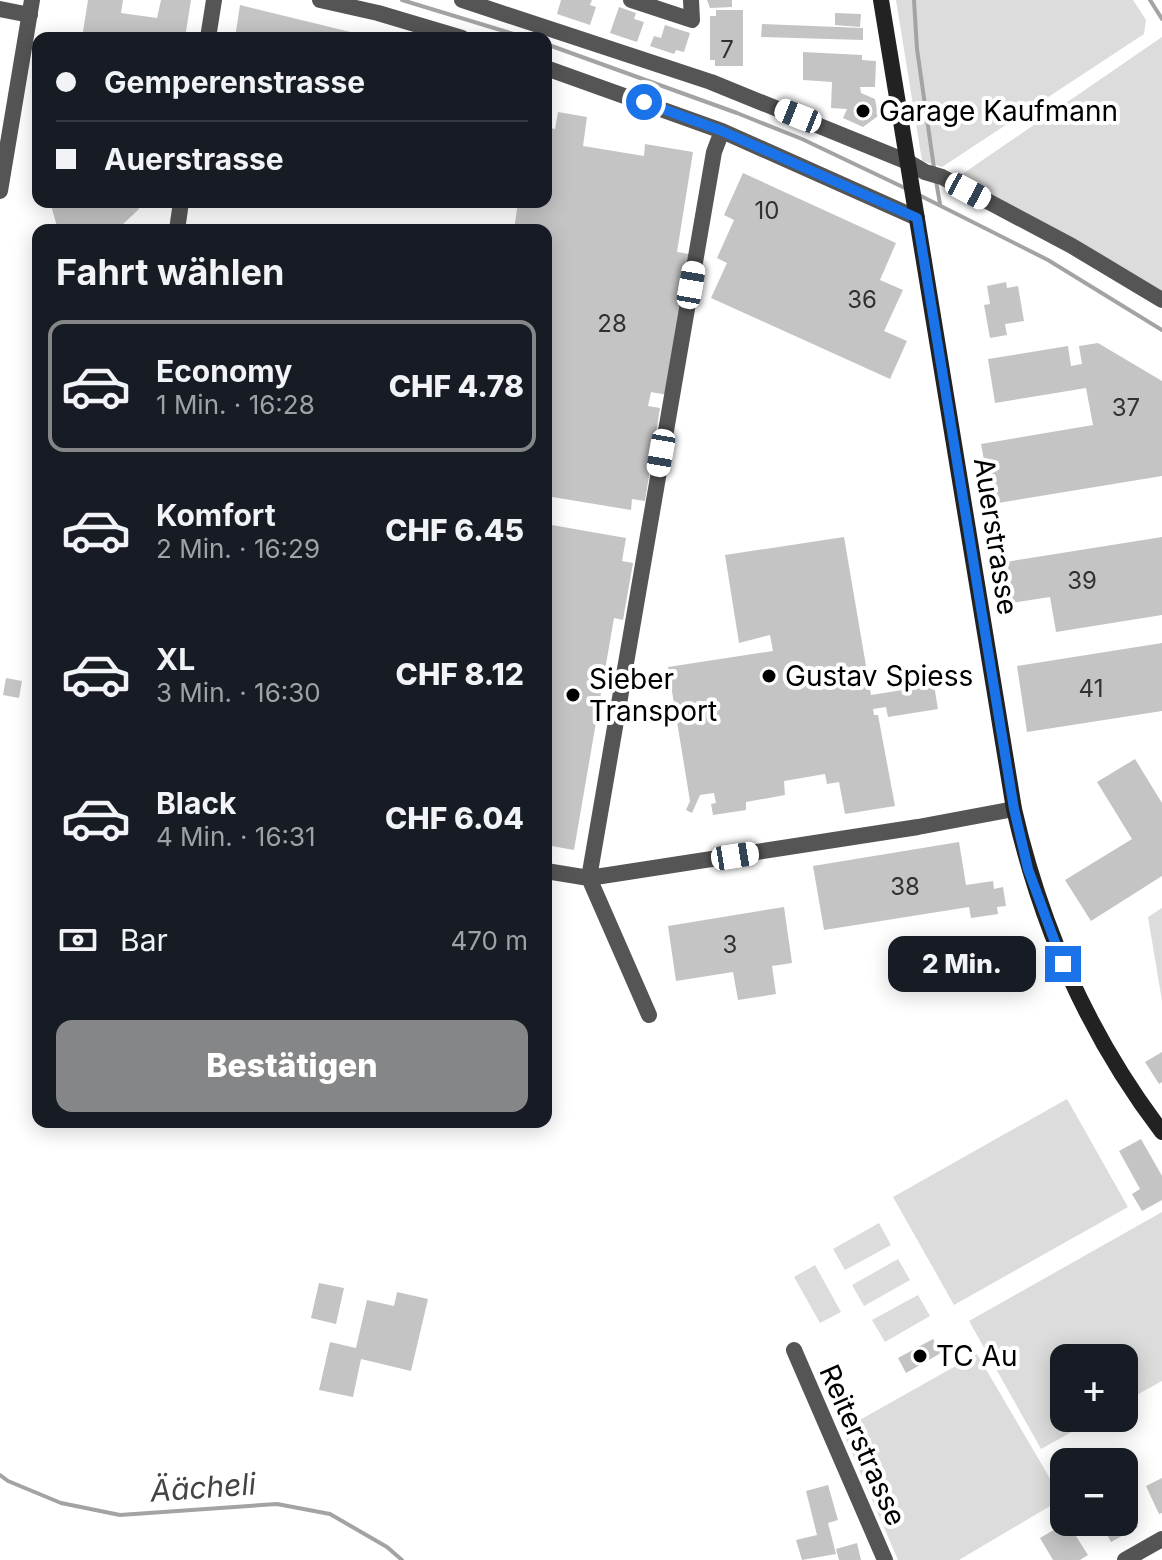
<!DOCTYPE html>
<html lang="de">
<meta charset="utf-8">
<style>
:root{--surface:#171b24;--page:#242831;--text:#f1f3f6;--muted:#9ea1a6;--line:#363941;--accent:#858687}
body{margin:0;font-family:Inter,sans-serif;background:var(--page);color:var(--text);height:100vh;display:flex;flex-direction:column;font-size:30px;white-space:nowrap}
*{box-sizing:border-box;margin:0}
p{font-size:26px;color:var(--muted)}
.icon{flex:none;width:44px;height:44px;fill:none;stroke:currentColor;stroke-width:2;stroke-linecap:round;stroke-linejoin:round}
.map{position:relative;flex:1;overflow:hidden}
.panel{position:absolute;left:32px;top:224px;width:520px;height:904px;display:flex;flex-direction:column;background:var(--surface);border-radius:16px;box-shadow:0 4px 20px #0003}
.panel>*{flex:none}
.top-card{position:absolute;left:32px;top:32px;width:520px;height:176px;border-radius:16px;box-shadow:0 4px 20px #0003;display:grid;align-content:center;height:176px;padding:0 24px;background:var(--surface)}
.controls{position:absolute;left:1050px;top:1344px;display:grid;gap:16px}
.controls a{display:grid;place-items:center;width:88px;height:88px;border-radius:16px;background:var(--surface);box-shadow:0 4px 20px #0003;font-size:40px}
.end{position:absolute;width:36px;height:36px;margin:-18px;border:10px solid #1a73e8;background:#fff;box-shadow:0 0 0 4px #fff}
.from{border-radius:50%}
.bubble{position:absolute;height:56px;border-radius:16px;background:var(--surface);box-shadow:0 4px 20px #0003;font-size:26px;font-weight:800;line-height:56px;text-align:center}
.car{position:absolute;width:24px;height:48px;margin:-24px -12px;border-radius:10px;box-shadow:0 0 6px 2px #0007;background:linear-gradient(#fff 24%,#345 0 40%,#fff 0 76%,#345 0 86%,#fff 0)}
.top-card b{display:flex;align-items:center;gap:28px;height:76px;font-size:30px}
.top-card b+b{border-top:2px solid var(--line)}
.top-card i{width:20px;height:20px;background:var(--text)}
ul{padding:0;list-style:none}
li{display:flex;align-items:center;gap:24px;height:132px;margin:0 16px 12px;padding:0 8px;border:4px solid transparent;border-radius:16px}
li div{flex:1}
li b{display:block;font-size:30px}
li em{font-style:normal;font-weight:800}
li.selected{border-color:var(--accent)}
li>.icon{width:72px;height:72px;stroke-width:1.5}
h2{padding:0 24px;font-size:36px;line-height:96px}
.pay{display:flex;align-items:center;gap:20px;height:88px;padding:0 24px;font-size:30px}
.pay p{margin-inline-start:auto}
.cta{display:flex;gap:16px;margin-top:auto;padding:16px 24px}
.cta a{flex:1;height:92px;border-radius:16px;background:var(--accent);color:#fff;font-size:32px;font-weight:800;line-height:92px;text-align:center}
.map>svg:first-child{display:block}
.green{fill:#dcdcdc}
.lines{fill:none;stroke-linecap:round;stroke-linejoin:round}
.stream{stroke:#a3a3a3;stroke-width:4}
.building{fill:#c4c4c4}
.street{stroke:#555;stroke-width:16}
.secondary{stroke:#222;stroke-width:16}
.route{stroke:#1a73e8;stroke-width:10}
.poi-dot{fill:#000;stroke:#fff;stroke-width:3}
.labels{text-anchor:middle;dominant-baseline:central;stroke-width:8;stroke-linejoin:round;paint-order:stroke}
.number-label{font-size:24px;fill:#313131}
.poi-label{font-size:28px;fill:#000;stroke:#fff;text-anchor:start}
.street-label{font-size:28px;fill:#000;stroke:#fff}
.water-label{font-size:30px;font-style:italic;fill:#444;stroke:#fff}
</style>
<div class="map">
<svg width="1162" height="1560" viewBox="0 0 1162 1560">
<rect width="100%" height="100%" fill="#fff"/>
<path class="green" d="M896,0H1133L1146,20L1144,34L942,167L922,161Z
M1162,37V291L958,177Z
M1162,908V1001L1148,917Z
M1067,1099L1128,1207L954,1305L893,1197Z
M1162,1212V1381L1124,1402V1358H1064V1418H1097L1041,1449L969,1321Z
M879,1223L891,1245L845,1270L833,1249Z
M898,1259L910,1280L864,1306L852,1285Z
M815,1265L841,1312L820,1323L794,1277Z
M918,1295L930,1316L885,1342L872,1320Z
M977,1354L1062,1499L959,1560H898L842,1430Z"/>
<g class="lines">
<path class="stream" d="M402,0L527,38
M914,0L917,49L934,168
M1150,0L1162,19
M546,44L737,113L802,139L907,189
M936,181L940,204
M919,195L1048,260L1162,330
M0,1475L8,1481L61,1503L120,1515L277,1504L330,1514L387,1547L402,1560"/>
</g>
<path class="building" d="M88,0H123L121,13L157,18L161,0H191L185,38H82Z
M561,0H592L590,5L596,7L590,25L557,14Z
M707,0H732V7L710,8Z
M240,5L371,37V38H235Z
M619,7L636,13L634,19L644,22L637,42L610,33Z
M716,10H743V66H715V60H710V16H716Z
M835,13L861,14L860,27L835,25Z
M762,24L863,28V40L761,37Z
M665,25L690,33L684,52L676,50L674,54L650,46L654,36L661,38Z
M803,52L862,55V60L876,61L875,87H860L861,93L875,99L878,116L863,127L843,118L847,109L831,108L832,82L803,80Z
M558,112L587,117L583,146L644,156L645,144L693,152L677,252L689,254L667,395L651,392L648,406L660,408L645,501L632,499L631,510L546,496V230H514L518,202H546V127L555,129Z
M743,173L896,243L880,280L903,290L884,331L907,341L890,379L711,298L727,263L717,258L734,220L724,215Z
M50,202H137L139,209L120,227L121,230H58Z
M1006,282L1007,288L1018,286L1024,321L1005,324L1007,335L990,338L984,305L990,304L987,286Z
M1098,343L1162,381V476L992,504L981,444L1093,425L1086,388L995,403L988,359L1068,346L1071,366L1082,364L1079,346Z
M546,524L626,538L622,561L633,563L623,620L614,618L574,850L546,845Z
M844,537L871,695L934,685L938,709L888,717L886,707L873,709L874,715H878L895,806L845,814L839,782L827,784L825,774L784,781L785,795L746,802V810L713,815L711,804L716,803L714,793L700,795L692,813L686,810L690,801L668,667L773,651L770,635L739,643L725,555Z
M1162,537V615L1056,632L1050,597L1005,604L999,563Z
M1162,643V711L1027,732L1017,666Z
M6,678L22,681L19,698L3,695Z
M1135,759L1162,803V876L1091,921L1065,880L1132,839L1097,782Z
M959,842L966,885L993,881L994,889L1003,887L1006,906L997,907L998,914L971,918L969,907L824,930L813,866Z
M784,907L792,963L772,966L776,994L738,1000L733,972L676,981L668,926Z
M1162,1052V1082L1159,1084L1145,1062Z
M1141,1139L1162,1176V1200L1142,1211L1132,1194L1140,1189L1119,1151Z
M319,1283L344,1288L336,1324L311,1318Z
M397,1292L428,1299L411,1371L361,1359L353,1397L319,1390L330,1342L356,1348L367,1300L394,1306Z
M933,1339L941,1353L906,1373L898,1358Z
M1162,1478V1513L1159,1514L1146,1486Z
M828,1485L838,1520L828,1523L836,1554L802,1560L796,1540L817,1535L806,1491Z
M1124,1502L1138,1527L1111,1542L1100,1522H1124Z
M1067,1522L1088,1555L1080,1560H1053L1040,1538Z
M857,1543L861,1560H839L836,1549Z"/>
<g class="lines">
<path class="street" d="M320,0L378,13L462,38
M462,0L711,82L908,162L925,172L942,177L1072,246L1162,300
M631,0L692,20L691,0
M0,9L30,15
M208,38L214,0
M546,68L722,131L917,218
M722,131L714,152L589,878L918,827L1014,809
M0,191L32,0
M177,230L181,202
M546,871L589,878L649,1015
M794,1350L885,1560
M1125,1560L1162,1539"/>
<path class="secondary" d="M881,0L1014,809C1041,927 1088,1035 1162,1132"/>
</g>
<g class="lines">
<path class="route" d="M644,102L722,131L917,218L1014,809L1028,869L1063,964"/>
</g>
<g class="poi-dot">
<circle cx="863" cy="111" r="8"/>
<circle cx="769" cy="676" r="8"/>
<circle cx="573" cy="695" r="8"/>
<circle cx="920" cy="1356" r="8"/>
</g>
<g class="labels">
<g class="number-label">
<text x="727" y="49">7</text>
<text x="767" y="210">10</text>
<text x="862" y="299">36</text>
<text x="612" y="323">28</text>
<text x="1126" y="407">37</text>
<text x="1082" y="580">39</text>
<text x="1091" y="688">41</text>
<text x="905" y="886">38</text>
<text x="730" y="944">3</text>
</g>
<g class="poi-label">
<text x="879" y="111">Garage Kaufmann</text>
<text x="785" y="676">Gustav Spiess</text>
<text x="589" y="679">Sieber<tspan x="589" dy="32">Transport</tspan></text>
<text x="936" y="1356">TC Au</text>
</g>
<g class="street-label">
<text transform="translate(996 536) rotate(81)">Auerstrasse</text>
<text transform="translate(863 1445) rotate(66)">Reiterstrasse</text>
</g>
<g class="water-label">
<text transform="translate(203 1487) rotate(-4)">Äächeli</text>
</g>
</g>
</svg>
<div class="controls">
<a>+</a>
<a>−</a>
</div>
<i class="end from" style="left:644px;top:102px"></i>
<i class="end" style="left:1063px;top:964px"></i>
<div class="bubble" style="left:888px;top:936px;width:148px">2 Min.</div>
<i class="car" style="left:798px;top:116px;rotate:292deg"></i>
<i class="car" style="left:968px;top:191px;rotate:118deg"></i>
<i class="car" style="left:691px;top:285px;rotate:10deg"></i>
<i class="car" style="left:661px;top:453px;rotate:190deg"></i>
<i class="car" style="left:735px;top:856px;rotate:81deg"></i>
<div class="top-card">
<b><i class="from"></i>Gemperenstrasse</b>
<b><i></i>Auerstrasse</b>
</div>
<section class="panel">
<h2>Fahrt wählen</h2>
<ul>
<li class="selected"><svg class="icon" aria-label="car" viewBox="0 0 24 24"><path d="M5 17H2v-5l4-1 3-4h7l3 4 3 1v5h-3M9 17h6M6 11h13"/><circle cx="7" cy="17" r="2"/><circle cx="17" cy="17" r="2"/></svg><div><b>Economy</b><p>1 Min. · 16:28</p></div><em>CHF 4.78</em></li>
<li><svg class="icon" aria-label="car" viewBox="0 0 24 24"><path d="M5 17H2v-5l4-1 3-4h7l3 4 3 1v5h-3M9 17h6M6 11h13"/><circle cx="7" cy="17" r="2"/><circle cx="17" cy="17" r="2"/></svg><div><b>Komfort</b><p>2 Min. · 16:29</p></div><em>CHF 6.45</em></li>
<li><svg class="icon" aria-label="car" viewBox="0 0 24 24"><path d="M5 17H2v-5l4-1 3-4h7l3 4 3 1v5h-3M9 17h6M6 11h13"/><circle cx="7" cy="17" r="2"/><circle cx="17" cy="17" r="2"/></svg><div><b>XL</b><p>3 Min. · 16:30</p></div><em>CHF 8.12</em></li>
<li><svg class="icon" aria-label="car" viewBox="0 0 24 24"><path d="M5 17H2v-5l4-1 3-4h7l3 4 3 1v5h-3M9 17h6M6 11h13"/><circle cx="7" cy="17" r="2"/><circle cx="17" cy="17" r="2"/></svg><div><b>Black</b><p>4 Min. · 16:31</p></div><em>CHF 6.04</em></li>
</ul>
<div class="pay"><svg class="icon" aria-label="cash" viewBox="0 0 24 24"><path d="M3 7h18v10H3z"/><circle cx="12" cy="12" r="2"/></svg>Bar<p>470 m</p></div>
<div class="cta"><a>Bestätigen</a></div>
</section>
</div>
